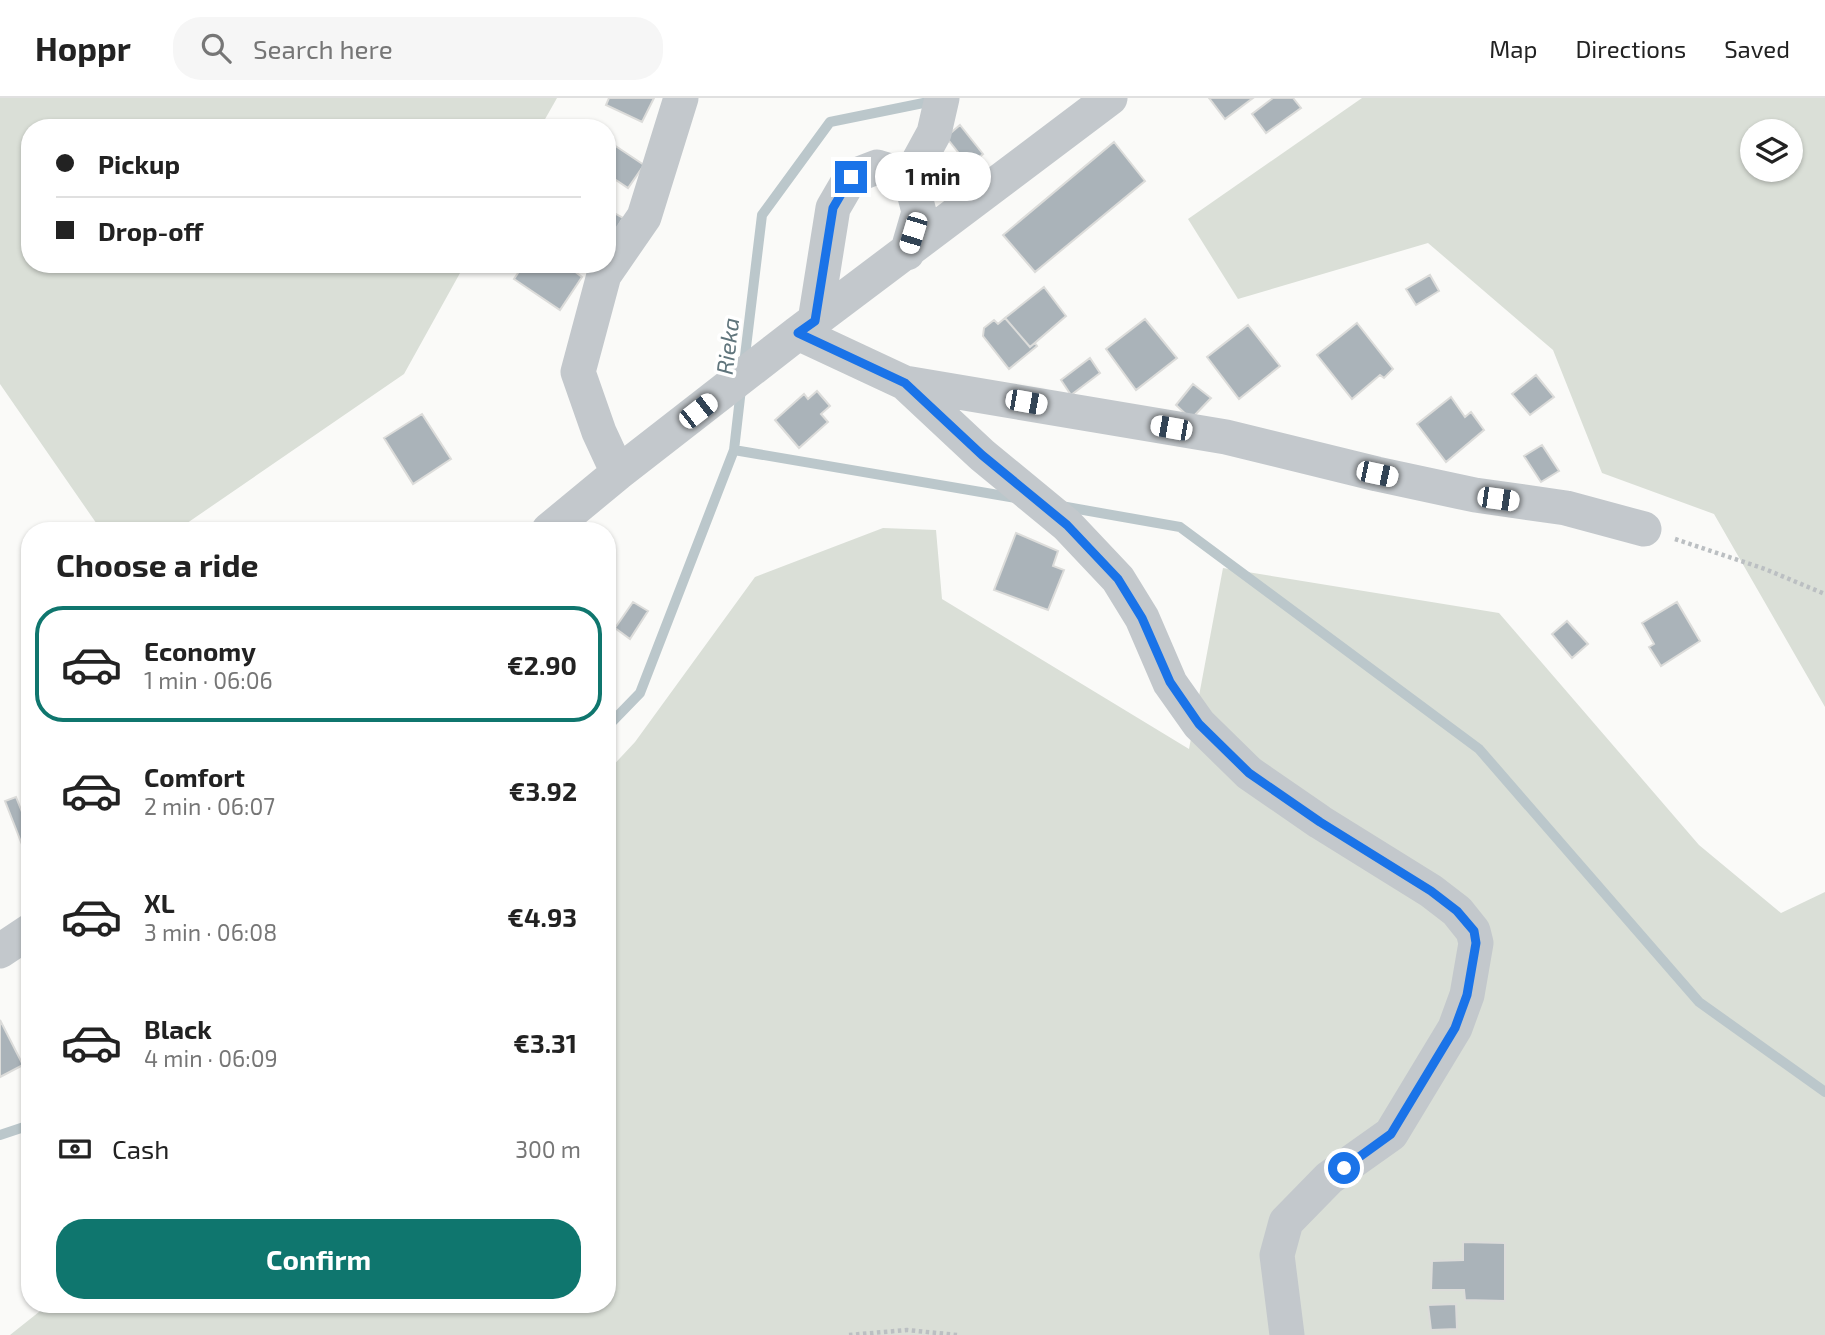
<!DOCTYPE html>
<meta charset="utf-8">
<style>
:root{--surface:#fff;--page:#f6f6f6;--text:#222;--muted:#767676;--line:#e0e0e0;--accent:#0f766e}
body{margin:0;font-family:"Exo 2",sans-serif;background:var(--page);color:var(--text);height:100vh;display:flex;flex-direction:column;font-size:26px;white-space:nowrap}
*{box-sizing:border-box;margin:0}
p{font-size:23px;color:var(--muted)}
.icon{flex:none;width:38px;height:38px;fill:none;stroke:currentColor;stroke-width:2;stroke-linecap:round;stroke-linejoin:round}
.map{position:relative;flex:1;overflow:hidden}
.side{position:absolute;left:21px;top:424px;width:595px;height:791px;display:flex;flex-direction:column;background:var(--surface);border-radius:28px;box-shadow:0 2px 5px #0004}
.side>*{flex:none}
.banner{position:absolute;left:21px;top:21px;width:595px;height:154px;border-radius:28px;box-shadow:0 2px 5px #0004;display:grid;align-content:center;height:154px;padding:0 35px;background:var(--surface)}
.fabs{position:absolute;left:1740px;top:21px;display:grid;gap:14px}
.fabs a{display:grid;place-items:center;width:63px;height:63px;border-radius:50%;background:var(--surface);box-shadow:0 2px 5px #0004;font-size:35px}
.end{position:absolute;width:32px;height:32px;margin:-16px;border:9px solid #1a73e8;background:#fff;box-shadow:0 0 0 4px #fff}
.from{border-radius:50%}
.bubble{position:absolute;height:49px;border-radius:24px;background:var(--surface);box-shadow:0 2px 5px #0004;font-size:23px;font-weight:700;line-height:49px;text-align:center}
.car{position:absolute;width:21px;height:42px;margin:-21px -10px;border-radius:9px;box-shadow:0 0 5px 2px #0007;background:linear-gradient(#fff 24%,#345 0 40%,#fff 0 76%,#345 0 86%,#fff 0)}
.banner b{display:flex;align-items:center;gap:24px;height:66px;font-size:26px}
.banner b+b{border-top:2px solid var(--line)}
.banner i{width:18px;height:18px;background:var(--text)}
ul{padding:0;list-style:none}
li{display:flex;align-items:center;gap:21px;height:116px;margin:0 14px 10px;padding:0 21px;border:4px solid transparent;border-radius:28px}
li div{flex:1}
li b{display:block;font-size:26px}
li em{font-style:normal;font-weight:700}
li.selected{border-color:var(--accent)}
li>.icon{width:63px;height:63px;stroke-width:1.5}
h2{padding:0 35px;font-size:32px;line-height:84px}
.pay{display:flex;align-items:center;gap:18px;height:77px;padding:0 35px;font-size:26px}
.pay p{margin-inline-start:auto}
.primary-button{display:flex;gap:14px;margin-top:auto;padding:14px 35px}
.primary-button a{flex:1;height:80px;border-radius:28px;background:var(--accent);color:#fff;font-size:28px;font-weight:700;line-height:80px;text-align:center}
header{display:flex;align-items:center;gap:42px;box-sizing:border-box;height:98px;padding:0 35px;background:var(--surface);border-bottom:2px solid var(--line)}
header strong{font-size:33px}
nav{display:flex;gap:38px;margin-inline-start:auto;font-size:24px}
.search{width:490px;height:63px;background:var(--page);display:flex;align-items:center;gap:18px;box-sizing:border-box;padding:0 24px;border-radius:28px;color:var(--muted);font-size:26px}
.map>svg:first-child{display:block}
.green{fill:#dadfd7;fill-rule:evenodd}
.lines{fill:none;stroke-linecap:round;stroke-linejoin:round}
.stream{stroke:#bbc7cb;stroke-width:10}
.building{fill:#aab3b9;stroke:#dcdcda;stroke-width:2}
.path{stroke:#bbbfc2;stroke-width:4.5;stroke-dasharray:3.5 3.5;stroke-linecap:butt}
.minor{stroke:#c3c8cc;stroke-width:35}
.route{stroke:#1a73e8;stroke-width:9}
.labels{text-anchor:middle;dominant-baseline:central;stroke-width:7;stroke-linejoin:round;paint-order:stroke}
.water-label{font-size:23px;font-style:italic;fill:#60757c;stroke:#fff}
</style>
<header>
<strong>Hoppr</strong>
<div class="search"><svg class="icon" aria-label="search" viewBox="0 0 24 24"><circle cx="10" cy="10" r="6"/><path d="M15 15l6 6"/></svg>Search here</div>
<nav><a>Map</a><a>Directions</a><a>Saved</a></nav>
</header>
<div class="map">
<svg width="1825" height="1237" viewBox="0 0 1825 1237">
<rect width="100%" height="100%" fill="#fafaf8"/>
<path class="green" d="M0,0H557L540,30H30V166H465L404,276L177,432H101L0,286Z
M1362,0H1825V609L1714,416L1602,375L1553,252L1428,145L1238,201L1188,121ZM1752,33H1790V72H1752Z
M883,430L936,432L942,501L1189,651L1223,470L1499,515L1699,747L1781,815L1825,794V1237H10L49,1206H607V674L635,644L755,479Z"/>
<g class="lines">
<path class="stream" d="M744,266L762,117L830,24L933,3
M734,352L1016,400
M1061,408L1180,429L1479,651L1699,904L1825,994
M607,629L640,595L734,352L741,291
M0,1037L30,1027"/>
</g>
<path class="building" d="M609,0H654L642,24L606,7Z
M1209,0H1253L1225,21Z
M1273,0H1293L1301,10L1266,35L1252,16Z
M960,27L983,56L969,68L946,39Z
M608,43L644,67L628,90L607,76Z
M1114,44L1145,83L1035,174L1003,137Z
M607,111L623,120L612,139L607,137Z
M524,166H565L582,179L560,212L514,181Z
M1430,177L1439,193L1416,207L1406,191Z
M1044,189L1066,218L1030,249L1005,220Z
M1005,220L1030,249L1035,245L1037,248L1009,271L983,238L984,230L994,222L998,226Z
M1145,221L1177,260L1136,292L1106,251Z
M1357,225L1393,271L1384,280L1380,277L1352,301L1317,257Z
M1248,227L1280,268L1239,301L1207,259Z
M1090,260L1100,275L1071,297L1061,282Z
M1536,277L1554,299L1530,317L1512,296Z
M1193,286L1211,300L1191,321L1176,307Z
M817,293L830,308L821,316L828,324L799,350L775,322L804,296L808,301Z
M1451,299L1465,319L1471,314L1484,332L1446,364L1417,326Z
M422,316L451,361L413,386L384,340Z
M1542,347L1559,373L1541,384L1524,358Z
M1016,435L1058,453L1053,468L1064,472L1048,512L994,492Z
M633,504L648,513L630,541L615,530Z
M1677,504L1700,543L1661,568L1649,549L1654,546L1642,525Z
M1567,523L1588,546L1572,560L1552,536Z
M16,699L30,734V767L5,703Z
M0,922L23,967L0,979Z
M1463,1144L1505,1145V1203L1465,1202L1464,1192H1431L1432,1163L1463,1162Z
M1456,1206L1457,1231L1431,1232L1428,1207Z"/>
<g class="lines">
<path class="path" d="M1675,441L1765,471L1825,496
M849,1237L907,1232L957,1237"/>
<path class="minor" d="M907,155L919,114L910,79L934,35L942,0
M815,223L833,110L851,79L877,69L910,79
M798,235L905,285L982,357L1067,427L1118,481L1142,520L1170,585L1199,626L1249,675L1320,724L1431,793L1457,813L1473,833L1476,845L1467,897L1455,930L1391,1036L1329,1080L1286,1124L1277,1157L1287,1237
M905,285L1226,339L1377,376L1475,397L1566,410L1644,431
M618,375L599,334L578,274L604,177L644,119L681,0
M549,432L618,375L798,235L1110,0
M0,853L30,833"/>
</g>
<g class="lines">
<path class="route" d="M851,79L833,110L815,223L798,235L905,285L982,357L1067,427L1118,481L1142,520L1170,584L1199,626L1249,675L1320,724L1431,793L1457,813L1474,833L1476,845L1467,897L1455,930L1391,1036L1344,1070"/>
</g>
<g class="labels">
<g class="water-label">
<text transform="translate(727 248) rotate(-83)">Rieka</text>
</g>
</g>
</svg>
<div class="fabs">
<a><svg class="icon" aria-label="layers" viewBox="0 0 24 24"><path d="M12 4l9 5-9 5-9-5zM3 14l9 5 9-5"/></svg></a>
</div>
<i class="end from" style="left:1344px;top:1070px"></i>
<i class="end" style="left:851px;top:79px"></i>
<div class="bubble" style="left:875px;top:54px;width:116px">1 min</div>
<i class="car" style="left:913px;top:135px;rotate:197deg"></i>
<i class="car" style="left:1026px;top:304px;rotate:100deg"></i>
<i class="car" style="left:698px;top:313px;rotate:52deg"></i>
<i class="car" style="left:1171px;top:330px;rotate:280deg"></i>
<i class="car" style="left:1377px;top:376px;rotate:102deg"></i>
<i class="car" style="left:1498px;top:401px;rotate:98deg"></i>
<div class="banner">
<b><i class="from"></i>Pickup</b>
<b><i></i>Drop-off</b>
</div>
<section class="side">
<h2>Choose a ride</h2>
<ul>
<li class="selected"><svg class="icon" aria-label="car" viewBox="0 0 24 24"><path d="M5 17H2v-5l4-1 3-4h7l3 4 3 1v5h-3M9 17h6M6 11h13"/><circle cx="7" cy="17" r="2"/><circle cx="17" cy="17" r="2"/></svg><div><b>Economy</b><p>1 min · 06:06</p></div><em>€2.90</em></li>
<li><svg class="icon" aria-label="car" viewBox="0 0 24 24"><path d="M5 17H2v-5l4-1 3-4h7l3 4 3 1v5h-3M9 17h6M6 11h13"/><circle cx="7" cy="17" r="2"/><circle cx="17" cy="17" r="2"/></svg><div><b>Comfort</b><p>2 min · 06:07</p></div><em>€3.92</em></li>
<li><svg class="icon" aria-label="car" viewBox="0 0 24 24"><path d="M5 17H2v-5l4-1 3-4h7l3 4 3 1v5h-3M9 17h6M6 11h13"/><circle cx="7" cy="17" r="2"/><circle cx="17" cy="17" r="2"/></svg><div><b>XL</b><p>3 min · 06:08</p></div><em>€4.93</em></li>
<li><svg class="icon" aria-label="car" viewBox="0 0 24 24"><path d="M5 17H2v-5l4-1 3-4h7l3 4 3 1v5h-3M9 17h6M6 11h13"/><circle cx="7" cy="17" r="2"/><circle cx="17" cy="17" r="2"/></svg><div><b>Black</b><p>4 min · 06:09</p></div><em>€3.31</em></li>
</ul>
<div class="pay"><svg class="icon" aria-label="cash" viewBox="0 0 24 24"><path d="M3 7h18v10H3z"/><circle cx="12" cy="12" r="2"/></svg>Cash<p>300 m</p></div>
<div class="primary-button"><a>Confirm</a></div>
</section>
</div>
